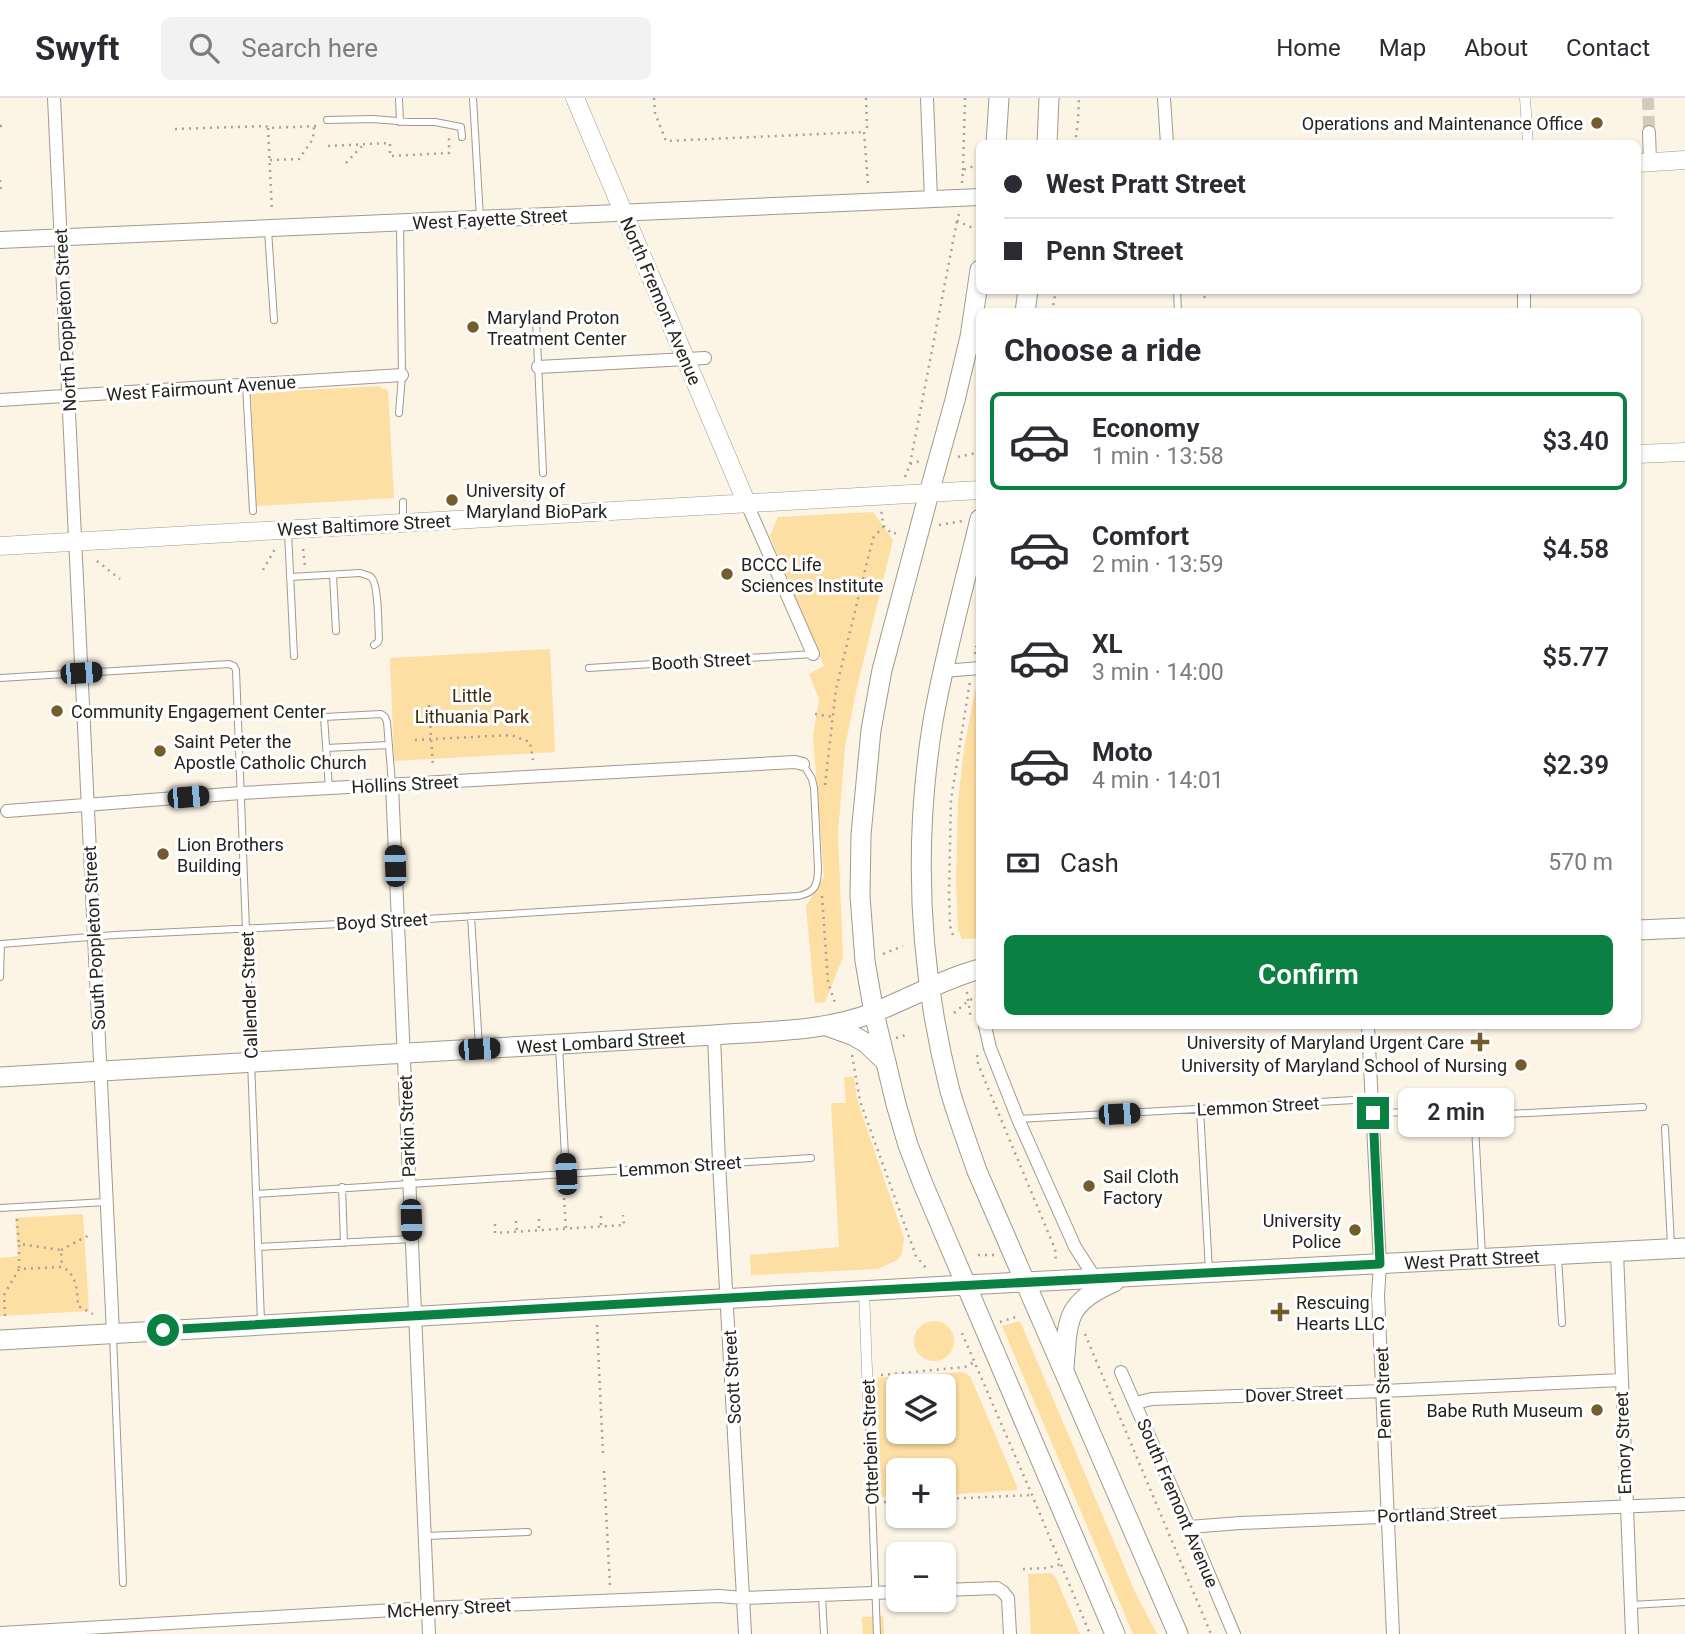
<!DOCTYPE html>
<meta charset="utf-8">
<style>
:root{--surface:#fff;--page:#f2f2f3;--text:#2b2b33;--muted:#7c7c81;--line:#e1e1e2;--accent:#0b8043}
body{margin:0;font-family:Roboto,sans-serif;background:var(--page);color:var(--text);height:100vh;display:flex;flex-direction:column;font-size:26px;white-space:nowrap}
*{box-sizing:border-box;margin:0}
p{font-size:23px;color:var(--muted)}
.icon{flex:none;width:38px;height:38px;fill:none;stroke:currentColor;stroke-width:2;stroke-linecap:round;stroke-linejoin:round}
.map{position:relative;flex:1;overflow:hidden}
.panel{position:absolute;left:976px;top:210px;width:665px;height:721px;display:flex;flex-direction:column;background:var(--surface);border-radius:10px;box-shadow:0 2px 5px #0004}
.panel>*{flex:none}
.top-card{position:absolute;left:976px;top:42px;width:665px;height:154px;border-radius:10px;box-shadow:0 2px 5px #0004;display:grid;align-content:center;height:154px;padding:0 28px;background:var(--surface)}
.tools{position:absolute;left:886px;top:1276px;display:grid;gap:14px}
.tools a{display:grid;place-items:center;width:70px;height:70px;border-radius:10px;background:var(--surface);box-shadow:0 2px 5px #0004;font-size:35px}
.end{position:absolute;width:32px;height:32px;margin:-16px;border:9px solid #0b8043;background:#fff;box-shadow:0 0 0 4px #fff}
.from{border-radius:50%}
.bubble{position:absolute;height:49px;border-radius:10px;background:var(--surface);box-shadow:0 2px 5px #0004;font-size:23px;font-weight:600;line-height:49px;text-align:center}
.car{position:absolute;width:21px;height:42px;margin:-21px -10px;border-radius:9px;box-shadow:0 0 5px 2px #0007;background:linear-gradient(#222 24%,#8ab4d8 0 40%,#222 0 76%,#8ab4d8 0 86%,#222 0)}
.top-card b{display:flex;align-items:center;gap:24px;height:66px;font-size:26px}
.top-card b+b{border-top:2px solid var(--line)}
.top-card i{width:18px;height:18px;background:var(--text)}
ul{padding:0;list-style:none}
li{display:flex;align-items:center;gap:21px;height:98px;margin:0 14px 10px;padding:0 14px;border:4px solid transparent;border-radius:10px}
li div{flex:1}
li b{display:block;font-size:26px}
li em{font-style:normal;font-weight:600}
li.active{border-color:var(--accent)}
li>.icon{width:63px;height:63px;stroke-width:1.5}
h2{padding:0 28px;font-size:32px;line-height:84px}
.pay{display:flex;align-items:center;gap:18px;height:77px;padding:0 28px;font-size:26px}
.pay p{margin-inline-start:auto}
.cta{display:flex;gap:14px;margin-top:auto;padding:14px 28px}
.cta a{flex:1;height:80px;border-radius:10px;background:var(--accent);color:#fff;font-size:28px;font-weight:600;line-height:80px;text-align:center}
header{display:flex;align-items:center;gap:42px;box-sizing:border-box;height:98px;padding:0 35px;background:var(--surface);border-bottom:2px solid var(--line)}
header strong{font-size:33px}
nav{display:flex;gap:38px;margin-inline-start:auto;font-size:24px}
.search{width:490px;height:63px;background:var(--page);display:flex;align-items:center;gap:18px;box-sizing:border-box;padding:0 24px;border-radius:10px;color:var(--muted);font-size:26px}
.map>svg:first-child{display:block}
.green{fill:#fddea3;fill-rule:evenodd}
.lines{fill:none;stroke-linecap:round;stroke-linejoin:round}
.minor-tunnel{stroke:#d1cabd;stroke-width:12;stroke-dasharray:12 6;stroke-linecap:butt}
.service-casing{stroke:#a19a8c;stroke-width:8}
.pedestrian-casing{stroke:#a19a8c;stroke-width:11}
.minor-casing{stroke:#a19a8c;stroke-width:14}
.tertiary-casing{stroke:#a19a8c;stroke-width:18}
.secondary-casing{stroke:#a19a8c;stroke-width:19}
.primary-casing{stroke:#a19a8c;stroke-width:21}
.path{stroke:#a8a297;stroke-width:2.5;stroke-dasharray:2 5;stroke-linecap:butt}
.service{stroke:#fff;stroke-width:6}
.pedestrian{stroke:#fff;stroke-width:10}
.minor{stroke:#fff;stroke-width:12}
.tertiary{stroke:#fff;stroke-width:16}
.secondary{stroke:#fff;stroke-width:18}
.primary{stroke:#fff;stroke-width:19}
.route{stroke:#0b8043;stroke-width:9}
.poi-dot{fill:#745c2d;stroke:#fff;stroke-width:2.5}
.labels{text-anchor:middle;dominant-baseline:central;stroke-width:6;stroke-linejoin:round;paint-order:stroke}
.poi-label{font-size:18px;fill:#26231e;stroke:#fff;text-anchor:start}
.street-label{font-size:18px;fill:#26231e;stroke:#fff}
.park-label{font-size:18px;fill:#3c2d0c;stroke:#fff}
</style>
<header>
<strong>Swyft</strong>
<div class="search"><svg class="icon" aria-label="search" viewBox="0 0 24 24"><circle cx="10" cy="10" r="6"/><path d="M15 15l6 6"/></svg>Search here</div>
<nav><a>Home</a><a>Map</a><a>About</a><a>Contact</a></nav>
</header>
<div class="map">
<svg width="1685" height="1536" viewBox="0 0 1685 1536">
<rect width="100%" height="100%" fill="#fcf4e5"/>
<path class="green" d="M381,288V291H386L388,293L394,400L256,408L251,295Z
M873,414L893,442L857,589L845,649L838,735L843,859L825,904L815,905L806,808L824,779L813,638L819,601L809,576L824,568L770,438L778,419Z
M550,551L555,654L394,663L390,560Z
M975,592H980V840L962,841L958,832L956,782L958,703L964,651Z
M844,979H854L857,1001L904,1140L902,1156L897,1162L878,1171L751,1177L750,1157L839,1149L831,1005H846Z
M83,1116L89,1213L0,1218V1160L18,1158L15,1120Z
M1020,1223L1136,1496L1157,1536H1133L1002,1228Z
M914 1243a20 20 0 1 1 40 0a20 20 0 1 1-40 0Z
M962,1274L970,1278L1017,1388V1392L943,1397V1372H898V1399H881L876,1280ZM898,1288H943V1334H898Z
M1051,1475L1056,1480L1080,1536H1031L1028,1476Z
M883,1518L884,1536H863L862,1519Z"/>
<g class="lines">
<path class="minor-tunnel" d="M1648,0L1649,34"/>
<g class="service-casing">
<path id="service" d="M399,0L400,24
M473,0L480,120
M327,22L373,21L410,24H435L461,29L462,39
M268,132L274,222
M1177,192L1178,214
M536,221L543,375
M246,287L253,413
M399,315L402,277L400,126
M403,423V404
M288,434L294,558
M333,477L336,533
M290,479L360,475C363,476 368,477 371,479C379,486 378,528 379,541L378,544L374,547
M589,570L813,556
M0,580L229,566L234,568L236,572L261,1223
M326,650L389,647
M329,690L324,619L381,616L385,619L387,624L392,686
M471,818L479,949
M0,879L1,846L115,837L379,824L798,798C815,795 818,787 818,770L814,690L812,681L803,666
M559,948L566,1076
M1200,1011L1209,1173
M1373,1015L1459,1013L1470,1018L1475,1028L1482,1158
M1470,1018L1643,1009
M1018,1021L1372,1001
M1665,1030L1671,1147
M342,1089L344,1145
M256,1096L811,1060
M0,1110L106,1104
M258,1149L412,1141
M1558,1159L1562,1225
M113,1237L123,1485
M869,1326L877,1536
M425,1438L528,1434
M822,1497L824,1536
M1631,1507L1685,1504"/>
</g>
<g class="pedestrian-casing">
<path id="pedestrian" d="M1525,0L1528,46
M864,1192L869,1326"/>
</g>
<g class="minor-casing">
<path id="minor" d="M54,0L113,1235
M927,0L931,101
M1164,0L1167,46
M1649,34L1650,64
M1524,192V214
M538,269L705,260
M0,302L402,277
M747,406L813,556
M943,573L980,570
M392,687L429,1536
M7,713L241,695L795,664L803,666
M985,928L990,950L1018,1021L1075,1149L1095,1180
M1368,928L1380,1166L1378,1198L1393,1536
M714,937L719,1065L745,1536
M1617,1154L1632,1536
M1121,1274L1189,1429L1234,1536
M1135,1305L1152,1301L1383,1293L1621,1282
M1189,1429L1240,1425L1685,1406
M943,1492L997,1490L1003,1494L1008,1500L1010,1536
M0,1535L428,1510L719,1498L743,1500L898,1494"/>
</g>
<g class="tertiary-casing">
<path id="tertiary" d="M0,142L980,99"/>
</g>
<g class="secondary-casing">
<path id="secondary" d="M575,0L747,406
M1638,65L1685,62
M1638,356L1685,354
M0,448L980,392"/>
</g>
<g class="primary-casing">
<g id="primary">
<path d="M996,46L999,0"/>
<path d="M1047,46L1049,0"/>
<path d="M980,172L970,239L955,302L929,395L882,572L871,632L861,737L860,798L865,863L874,915L896,1006L908,1047L923,1086L1115,1536"/>
<path d="M1025,214L1028,192"/>
<path d="M980,421C964,488 945,555 933,623C913,746 919,872 950,993C958,1020 968,1047 977,1073L1178,1536"/>
<path d="M1638,832L1685,830"/>
<path d="M827,928L852,937L866,945L886,964"/>
<path id="s1" d="M0,979L714,937C768,933 825,934 875,914C910,900 943,881 980,871"/>
<path id="s2" d="M0,1242L966,1187L1685,1150"/>
<path d="M1064,1270C1068,1221 1065,1205 1114,1184"/>
</g>
</g>
<path class="path" d="M654,0L655,15L666,43L864,34
M866,0L867,29L864,34L868,86
M0,28H4
M268,30L272,114
M175,31L266,28L268,30L318,28
M1075,46L1078,23L1079,0
M328,48L390,45V58L449,55V36
M270,62L299,61L313,41L314,28
M346,65L363,47
M963,72L965,0
M0,82L1,93
M962,85L963,72L980,66
M959,116L957,123L971,129H980
M1201,192L1205,200
M1052,214L1056,192
M958,359L980,354
M910,366L957,123
M905,379L910,366L920,363
M882,414L881,416L884,428L892,436L901,434
M939,427L963,423
M303,451L305,468
M97,463L120,481
M263,472L275,451
M975,556L976,549L980,550
M429,607L433,669
M815,616L833,619
M415,642L511,637L530,644L533,662
M825,687L836,591L873,440L884,428
M822,798L828,884L835,905
M953,837L950,828L949,796L951,702L970,583
M883,856L903,848
M967,894L971,922
M954,915L968,903L976,899
M896,940L909,936
M1387,948L1476,944
M852,957L860,1003L916,1158L927,1171
M977,957L978,966L1055,1151L1056,1165
M563,1086L566,1130
M601,1118V1128
M17,1121L19,1146
M539,1121V1132
M516,1123L517,1133
M495,1126V1135L624,1127L623,1117
M61,1152L89,1137
M978,1157H995
M19,1170V1146L61,1152L62,1169
M5,1218L4,1197L19,1171L62,1169C77,1176 77,1193 78,1208L93,1216
M1000,1224L1019,1218
M597,1227L603,1356
M962,1235L1032,1397L1090,1536
M1085,1236L1211,1536
M881,1277L965,1269L974,1264
M604,1373L610,1489
M943,1401L1031,1397
M884,1404H898
M1023,1471L1047,1470L1061,1466"/>
<use href="#service" class="service"/>
<use href="#pedestrian" class="pedestrian"/>
<use href="#minor" class="minor"/>
<use href="#tertiary" class="tertiary"/>
<use href="#secondary" class="secondary"/>
<use href="#primary" class="primary"/>
</g>
<g class="lines">
<path class="route" d="M163,1232L782,1197L1380,1166L1373,1015"/>
</g>
<g class="poi-dot">
<circle cx="1597" cy="25" r="7"/>
<circle cx="473" cy="229" r="7"/>
<circle cx="452" cy="402" r="7"/>
<circle cx="727" cy="476" r="7"/>
<circle cx="57" cy="613" r="7"/>
<circle cx="160" cy="653" r="7"/>
<circle cx="163" cy="756" r="7"/>
<path d="M1476.5 933.5h7v7h7v7h-7v7h-7v-7h-7v-7h7z"/>
<circle cx="1521" cy="967" r="7"/>
<circle cx="1089" cy="1088" r="7"/>
<circle cx="1355" cy="1132" r="7"/>
<path d="M1276.5 1203.5h7v7h7v7h-7v7h-7v-7h-7v-7h7z"/>
<circle cx="1597" cy="1312" r="7"/>
</g>
<g class="labels">
<g class="poi-label">
<text x="1583" y="25" text-anchor="end">Operations and Maintenance Office</text>
<text x="487" y="219">Maryland Proton<tspan x="487" dy="21">Treatment Center</tspan></text>
<text x="466" y="392">University of<tspan x="466" dy="21">Maryland BioPark</tspan></text>
<text x="741" y="466">BCCC Life<tspan x="741" dy="21">Sciences Institute</tspan></text>
<text x="71" y="613">Community Engagement Center</text>
<text x="174" y="643">Saint Peter the<tspan x="174" dy="21">Apostle Catholic Church</tspan></text>
<text x="177" y="746">Lion Brothers<tspan x="177" dy="21">Building</tspan></text>
<text x="1464" y="944" text-anchor="end">University of Maryland Urgent Care</text>
<text x="1507" y="967" text-anchor="end">University of Maryland School of Nursing</text>
<text x="1103" y="1078">Sail Cloth<tspan x="1103" dy="21">Factory</tspan></text>
<text x="1341" y="1122" text-anchor="end">University<tspan x="1341" dy="21">Police</tspan></text>
<text x="1296" y="1204">Rescuing<tspan x="1296" dy="21">Hearts LLC</tspan></text>
<text x="1583" y="1312" text-anchor="end">Babe Ruth Museum</text>
</g>
<g class="street-label">
<text transform="translate(490 121) rotate(-3)">West Fayette Street</text>
<text transform="translate(661 203) rotate(67)">North Fremont Avenue</text>
<text transform="translate(65 222) rotate(-93)">North Poppleton Street</text>
<text transform="translate(201 290) rotate(-4)">West Fairmount Avenue</text>
<text transform="translate(364 427) rotate(-3)">West Baltimore Street</text>
<text transform="translate(701 563) rotate(-3)">Booth Street</text>
<text transform="translate(405 686) rotate(-3)">Hollins Street</text>
<text transform="translate(382 823) rotate(-3)">Boyd Street</text>
<text transform="translate(94 840) rotate(-93)">South Poppleton Street</text>
<text transform="translate(249 897) rotate(-92)">Callender Street</text>
<text stroke="none"><textPath href="#s1" startOffset="602">West Lombard Street</textPath></text>
<text transform="translate(1258 1008) rotate(-3)">Lemmon Street</text>
<text transform="translate(407 1028) rotate(-92)">Parkin Street</text>
<text transform="translate(680 1068) rotate(-4)">Lemmon Street</text>
<text stroke="none"><textPath href="#s2" startOffset="1474">West Pratt Street</textPath></text>
<text transform="translate(732 1279) rotate(-93)">Scott Street</text>
<text transform="translate(1383 1295) rotate(-92)">Penn Street</text>
<text transform="translate(1294 1296) rotate(-2)">Dover Street</text>
<text transform="translate(870 1344) rotate(-92)">Otterbein Street</text>
<text transform="translate(1623 1345) rotate(-92)">Emory Street</text>
<text transform="translate(1178 1405) rotate(67)">South Fremont Avenue</text>
<text transform="translate(1437 1416) rotate(-2)">Portland Street</text>
<text transform="translate(449 1510) rotate(-3)">McHenry Street</text>
</g>
<g class="park-label">
<text x="472" y="597">Little<tspan x="472" dy="21">Lithuania Park</tspan></text>
</g>
</g>
</svg>
<div class="tools">
<a><svg class="icon" aria-label="layers" viewBox="0 0 24 24"><path d="M12 4l9 5-9 5-9-5zM3 14l9 5 9-5"/></svg></a>
<a>+</a>
<a>−</a>
</div>
<i class="end from" style="left:163px;top:1232px"></i>
<i class="end" style="left:1373px;top:1015px"></i>
<div class="bubble" style="left:1398px;top:990px;width:116px">2 min</div>
<i class="car" style="left:81px;top:575px;rotate:86deg"></i>
<i class="car" style="left:188px;top:699px;rotate:85deg"></i>
<i class="car" style="left:395px;top:768px;rotate:358deg"></i>
<i class="car" style="left:479px;top:951px;rotate:86deg"></i>
<i class="car" style="left:1119px;top:1016px;rotate:87deg"></i>
<i class="car" style="left:566px;top:1076px;rotate:357deg"></i>
<i class="car" style="left:411px;top:1122px;rotate:178deg"></i>
<div class="top-card">
<b><i class="from"></i>West Pratt Street</b>
<b><i></i>Penn Street</b>
</div>
<section class="panel">
<h2>Choose a ride</h2>
<ul>
<li class="active"><svg class="icon" aria-label="car" viewBox="0 0 24 24"><path d="M5 17H2v-5l4-1 3-4h7l3 4 3 1v5h-3M9 17h6M6 11h13"/><circle cx="7" cy="17" r="2"/><circle cx="17" cy="17" r="2"/></svg><div><b>Economy</b><p>1 min · 13:58</p></div><em>$3.40</em></li>
<li><svg class="icon" aria-label="car" viewBox="0 0 24 24"><path d="M5 17H2v-5l4-1 3-4h7l3 4 3 1v5h-3M9 17h6M6 11h13"/><circle cx="7" cy="17" r="2"/><circle cx="17" cy="17" r="2"/></svg><div><b>Comfort</b><p>2 min · 13:59</p></div><em>$4.58</em></li>
<li><svg class="icon" aria-label="car" viewBox="0 0 24 24"><path d="M5 17H2v-5l4-1 3-4h7l3 4 3 1v5h-3M9 17h6M6 11h13"/><circle cx="7" cy="17" r="2"/><circle cx="17" cy="17" r="2"/></svg><div><b>XL</b><p>3 min · 14:00</p></div><em>$5.77</em></li>
<li><svg class="icon" aria-label="car" viewBox="0 0 24 24"><path d="M5 17H2v-5l4-1 3-4h7l3 4 3 1v5h-3M9 17h6M6 11h13"/><circle cx="7" cy="17" r="2"/><circle cx="17" cy="17" r="2"/></svg><div><b>Moto</b><p>4 min · 14:01</p></div><em>$2.39</em></li>
</ul>
<div class="pay"><svg class="icon" aria-label="cash" viewBox="0 0 24 24"><path d="M3 7h18v10H3z"/><circle cx="12" cy="12" r="2"/></svg>Cash<p>570 m</p></div>
<div class="cta"><a>Confirm</a></div>
</section>
</div>
